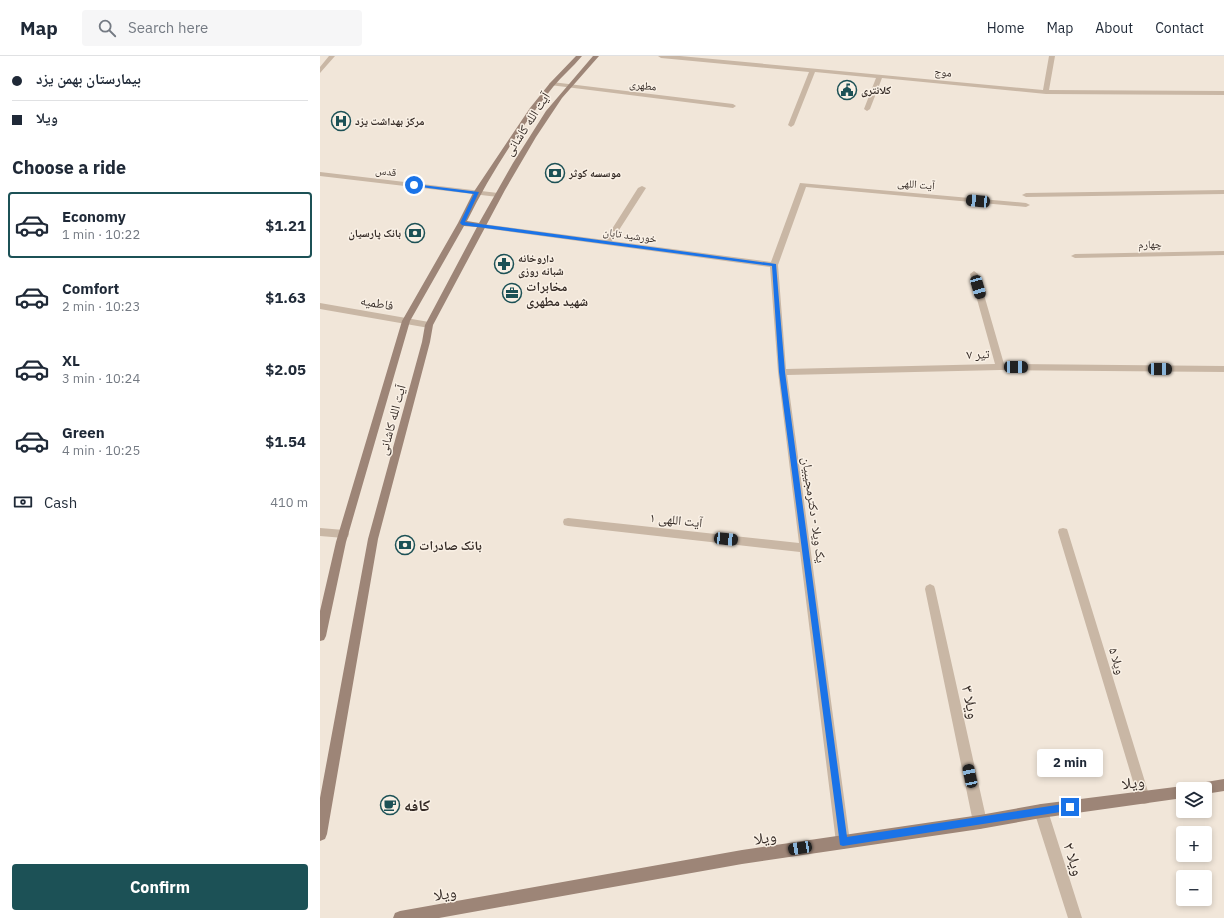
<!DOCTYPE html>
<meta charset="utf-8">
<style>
:root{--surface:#fff;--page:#f6f6f7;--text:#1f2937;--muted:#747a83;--line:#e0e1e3;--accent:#1c5156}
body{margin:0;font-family:"IBM Plex Sans","Noto Naskh Arabic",sans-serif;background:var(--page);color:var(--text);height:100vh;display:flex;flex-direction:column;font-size:15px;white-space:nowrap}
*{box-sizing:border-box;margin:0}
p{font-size:13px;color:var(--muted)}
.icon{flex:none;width:22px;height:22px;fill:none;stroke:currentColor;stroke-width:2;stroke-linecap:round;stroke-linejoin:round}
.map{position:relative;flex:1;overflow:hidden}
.sheet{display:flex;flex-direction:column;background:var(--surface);width:320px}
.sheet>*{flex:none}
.top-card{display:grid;align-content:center;height:88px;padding:0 12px;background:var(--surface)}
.controls{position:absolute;left:856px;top:726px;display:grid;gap:8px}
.controls a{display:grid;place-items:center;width:36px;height:36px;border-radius:4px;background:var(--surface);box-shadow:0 2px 6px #0003;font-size:20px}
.end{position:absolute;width:18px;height:18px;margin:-9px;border:5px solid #1a73e8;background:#fff;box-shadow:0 0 0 2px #fff}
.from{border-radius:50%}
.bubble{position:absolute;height:28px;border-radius:4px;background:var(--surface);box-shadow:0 2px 6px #0003;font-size:13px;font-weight:800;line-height:28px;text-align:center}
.car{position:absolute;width:12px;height:24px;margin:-12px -6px;border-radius:5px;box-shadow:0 0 3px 1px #0007;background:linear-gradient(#222 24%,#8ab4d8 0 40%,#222 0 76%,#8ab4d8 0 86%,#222 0)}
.top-card b{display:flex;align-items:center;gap:14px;height:38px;font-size:15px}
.top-card b+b{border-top:1px solid var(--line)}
.top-card i{width:10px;height:10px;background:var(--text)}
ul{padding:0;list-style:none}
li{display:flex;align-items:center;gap:12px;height:66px;margin:0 8px 6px;padding:0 4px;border:2px solid transparent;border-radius:4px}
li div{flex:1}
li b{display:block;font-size:15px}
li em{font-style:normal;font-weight:800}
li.active{border-color:var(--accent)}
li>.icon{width:36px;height:36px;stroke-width:1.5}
h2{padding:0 12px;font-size:18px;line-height:48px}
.pay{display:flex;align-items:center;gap:10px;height:44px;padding:0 12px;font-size:15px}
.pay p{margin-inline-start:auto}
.button{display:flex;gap:8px;margin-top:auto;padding:8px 12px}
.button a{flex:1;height:46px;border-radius:4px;background:var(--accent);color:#fff;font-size:16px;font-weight:800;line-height:46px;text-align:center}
header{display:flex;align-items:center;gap:24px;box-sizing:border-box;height:56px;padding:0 20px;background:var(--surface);border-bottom:1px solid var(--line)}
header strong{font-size:19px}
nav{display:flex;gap:22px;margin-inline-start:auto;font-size:14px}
.search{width:280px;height:36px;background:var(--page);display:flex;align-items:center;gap:10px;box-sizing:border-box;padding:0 14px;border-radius:4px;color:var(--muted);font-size:15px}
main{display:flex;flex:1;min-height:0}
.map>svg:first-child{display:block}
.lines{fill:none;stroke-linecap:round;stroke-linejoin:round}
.street{fill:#c9b7a5;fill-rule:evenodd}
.secondary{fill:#9d8577;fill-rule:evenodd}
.route{fill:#1a73e8}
.labels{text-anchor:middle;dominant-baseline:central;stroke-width:3;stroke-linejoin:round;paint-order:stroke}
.far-street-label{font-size:11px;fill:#352b26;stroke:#f9f0e5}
.far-poi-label{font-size:11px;font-weight:bold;fill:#352b26;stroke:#f9f0e5;text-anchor:start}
.street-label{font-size:13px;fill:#352b26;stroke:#f9f0e5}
.poi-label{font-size:13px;font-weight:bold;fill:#352b26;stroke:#f9f0e5;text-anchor:start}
.near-street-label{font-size:16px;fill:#352b26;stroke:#f9f0e5}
.near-poi-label{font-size:16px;font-weight:bold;fill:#352b26;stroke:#f9f0e5;text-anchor:start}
</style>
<header>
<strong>Map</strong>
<div class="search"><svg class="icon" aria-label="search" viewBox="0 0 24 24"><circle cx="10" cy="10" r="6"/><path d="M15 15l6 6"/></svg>Search here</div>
<nav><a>Home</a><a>Map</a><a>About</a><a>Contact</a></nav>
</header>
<main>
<section class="sheet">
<div class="top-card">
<b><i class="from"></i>بیمارستان بهمن یزد</b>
<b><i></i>ویلا</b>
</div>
<h2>Choose a ride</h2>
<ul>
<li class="active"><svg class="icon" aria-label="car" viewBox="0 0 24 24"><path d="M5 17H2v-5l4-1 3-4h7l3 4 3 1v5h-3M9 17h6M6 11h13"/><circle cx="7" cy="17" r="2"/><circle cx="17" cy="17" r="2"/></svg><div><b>Economy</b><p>1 min · 10:22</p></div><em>$1.21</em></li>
<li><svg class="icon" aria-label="car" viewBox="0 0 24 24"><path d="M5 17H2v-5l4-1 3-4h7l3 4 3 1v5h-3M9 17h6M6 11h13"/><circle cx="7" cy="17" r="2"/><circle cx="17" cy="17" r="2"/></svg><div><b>Comfort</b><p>2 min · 10:23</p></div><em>$1.63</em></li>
<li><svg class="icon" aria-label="car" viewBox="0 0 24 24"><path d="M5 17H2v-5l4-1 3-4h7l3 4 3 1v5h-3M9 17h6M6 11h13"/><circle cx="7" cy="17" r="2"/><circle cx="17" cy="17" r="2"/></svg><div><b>XL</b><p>3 min · 10:24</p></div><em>$2.05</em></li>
<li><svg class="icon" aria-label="car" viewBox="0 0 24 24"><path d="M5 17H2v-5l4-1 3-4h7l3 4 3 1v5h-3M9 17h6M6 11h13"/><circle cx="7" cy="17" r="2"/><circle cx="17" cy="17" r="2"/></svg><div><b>Green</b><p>4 min · 10:25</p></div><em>$1.54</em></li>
</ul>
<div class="pay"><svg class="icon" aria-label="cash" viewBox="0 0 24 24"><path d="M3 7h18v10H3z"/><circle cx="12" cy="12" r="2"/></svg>Cash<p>410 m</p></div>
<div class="button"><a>Confirm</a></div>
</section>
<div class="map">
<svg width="904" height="862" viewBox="0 0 904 862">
<rect width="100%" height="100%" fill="#f1e6d9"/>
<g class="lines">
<path class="street" d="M9,0H15L0,17V11Z
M338,0H360L723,34L729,0H735L729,34L904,35V39L726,38L562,22L550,53L547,55L544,53L556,22L495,16L474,69L471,71L468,69L489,16L341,2Z
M232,26L413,48L416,50L413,52L230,29L229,28Z
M0,116L178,137L182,139L178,141L0,120Z
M480,127L706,147L710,149L706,151L486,131L458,209L466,313L675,308L650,218L654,215L658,218L684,308L904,310V316L680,314L467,319L530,786L528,791L523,793L518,791L516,786L480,496L248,470L244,469L243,466L244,463L248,462L479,487L458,316L450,211L163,172L159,170L163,168L285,184L318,132L322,130L326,132L292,185L451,206Z
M904,134V138L706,141L702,139L706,137Z
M904,195V199L755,202L751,200L755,198Z
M0,247L109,266L113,269L109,272L0,253Z
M0,472L24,474L28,475L29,478L28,481L24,482L0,480Z
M743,472L747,473L748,476L830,742L829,747L824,748L819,747L818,742L738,476L739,473Z
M610,528L614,530L615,533L667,766L665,771L660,773L655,771L653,766L605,533L606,530Z
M721,748L726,750L728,755L762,862H748L714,755L716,750Z"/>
<path class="secondary" d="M256,0H262C253,11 242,20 233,31C200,72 170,118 147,165L159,167L193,107L226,55L273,0H279L242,42L216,81L185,134L113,269L110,286L58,483L7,778L5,783L0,785V742L48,483L102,286L105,269L157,171L144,170L90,265L26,486L6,580L4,584L0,585V555L16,486L82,265L138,167L153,137L210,52L230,27Z
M904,723V735L885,738V733H873L874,728Z
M863,730L868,733H863V742L721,762L660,773L422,808L119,862H73L75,857L80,855L422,794L660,759L721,748Z"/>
</g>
<path class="route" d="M94,128L159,136L145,166L456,208L465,316L527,781L750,747L754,751L753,754L523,790L520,789L459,316L452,210L142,169L140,167L154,138L93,130Z"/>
<defs>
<g id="civic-ring" transform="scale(1)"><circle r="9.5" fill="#f9f0e5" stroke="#1c5156" stroke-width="1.5"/><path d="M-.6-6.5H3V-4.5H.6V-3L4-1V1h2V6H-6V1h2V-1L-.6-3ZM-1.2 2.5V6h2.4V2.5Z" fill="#1c5156"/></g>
<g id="hospital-ring" transform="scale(1)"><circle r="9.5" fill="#f9f0e5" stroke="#1c5156" stroke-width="1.5"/><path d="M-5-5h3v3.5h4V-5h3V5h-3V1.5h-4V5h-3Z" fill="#1c5156"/></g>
<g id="bank-ring" transform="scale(1)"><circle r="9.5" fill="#f9f0e5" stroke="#1c5156" stroke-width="1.5"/><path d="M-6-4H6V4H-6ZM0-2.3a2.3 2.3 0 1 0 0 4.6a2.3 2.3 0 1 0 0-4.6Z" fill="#1c5156"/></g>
<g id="pharmacy-ring" transform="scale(1)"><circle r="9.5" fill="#f9f0e5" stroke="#1c5156" stroke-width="1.5"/><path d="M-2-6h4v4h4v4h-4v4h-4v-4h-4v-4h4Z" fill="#1c5156"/></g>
<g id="office-ring" transform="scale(1)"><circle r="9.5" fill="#f9f0e5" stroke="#1c5156" stroke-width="1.5"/><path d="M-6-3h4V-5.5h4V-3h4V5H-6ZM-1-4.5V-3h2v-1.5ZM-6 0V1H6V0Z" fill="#1c5156"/></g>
<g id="cafe-ring" transform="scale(1)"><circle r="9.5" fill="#f9f0e5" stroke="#1c5156" stroke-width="1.5"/><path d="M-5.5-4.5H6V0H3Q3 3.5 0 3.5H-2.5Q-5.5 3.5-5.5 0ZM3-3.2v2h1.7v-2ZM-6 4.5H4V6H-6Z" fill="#1c5156"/></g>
</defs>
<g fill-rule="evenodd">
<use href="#civic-ring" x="527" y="34"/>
<use href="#hospital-ring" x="21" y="65"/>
<use href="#bank-ring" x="235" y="117"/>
<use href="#bank-ring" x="95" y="177"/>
<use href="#pharmacy-ring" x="184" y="208"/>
<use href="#office-ring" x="192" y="237"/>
<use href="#bank-ring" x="85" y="489"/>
<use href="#cafe-ring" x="70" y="749"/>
</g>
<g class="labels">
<g class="far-street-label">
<text transform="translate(623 16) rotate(6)">موج</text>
<text transform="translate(323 29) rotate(7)">مطهری</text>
<text transform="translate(66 115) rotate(7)">قدس</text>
<text transform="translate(596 128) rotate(5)">آیت اللهی</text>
<text transform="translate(310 179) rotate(8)">خورشید تابان</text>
<text transform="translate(830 188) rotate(-1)">چهارم</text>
</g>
<g class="far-poi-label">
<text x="541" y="34">کلانتری</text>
<text x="35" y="65">مرکز بهداشت یزد</text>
<text x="249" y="117">موسسه کوثر</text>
<text x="81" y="177" text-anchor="end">بانک پارسیان</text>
<text x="198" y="202">داروخانه<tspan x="198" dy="13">شبانه روزی</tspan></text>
</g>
<g class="street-label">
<text transform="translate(207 68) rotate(-57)">آیت الله کاشانی</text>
<text transform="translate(57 247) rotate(10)">فاطمیه</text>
<text transform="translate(658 298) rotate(-2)">۷ تیر</text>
<text transform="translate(72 364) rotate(-75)">آیت الله کاشانی</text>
<text transform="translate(494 454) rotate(82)">یک ویلا - دکترمجیبیان</text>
<text transform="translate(356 464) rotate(6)">آیت اللهی ۱</text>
<text transform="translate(797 605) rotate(73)">ویلا ۵</text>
</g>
<g class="poi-label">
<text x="206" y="230">مخابرات<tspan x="206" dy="15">شهید مطهری</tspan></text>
<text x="99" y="489">بانک صادرات</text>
</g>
<g class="near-street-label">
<text transform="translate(651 646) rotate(78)">ویلا ۳</text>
<text transform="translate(813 726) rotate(-8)">ویلا</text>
<text transform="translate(445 781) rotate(-9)">ویلا</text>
<text transform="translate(754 803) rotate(72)">ویلا ۲</text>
<text transform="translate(125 837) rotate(-10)">ویلا</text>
</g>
<g class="near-poi-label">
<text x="84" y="749">کافه</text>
</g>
</g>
</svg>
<div class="controls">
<a><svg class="icon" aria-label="layers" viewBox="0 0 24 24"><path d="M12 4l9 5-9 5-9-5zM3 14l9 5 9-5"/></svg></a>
<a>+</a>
<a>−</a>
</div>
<i class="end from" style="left:94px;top:129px"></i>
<i class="end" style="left:750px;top:751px"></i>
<div class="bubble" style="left:717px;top:693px;width:66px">2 min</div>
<i class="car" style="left:658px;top:145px;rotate:275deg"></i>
<i class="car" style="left:658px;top:231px;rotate:164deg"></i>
<i class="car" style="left:696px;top:311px;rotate:91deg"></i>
<i class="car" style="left:840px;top:313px;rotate:91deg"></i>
<i class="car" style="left:406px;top:483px;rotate:96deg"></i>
<i class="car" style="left:650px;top:720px;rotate:348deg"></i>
<i class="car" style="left:480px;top:792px;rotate:261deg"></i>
</div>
</main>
